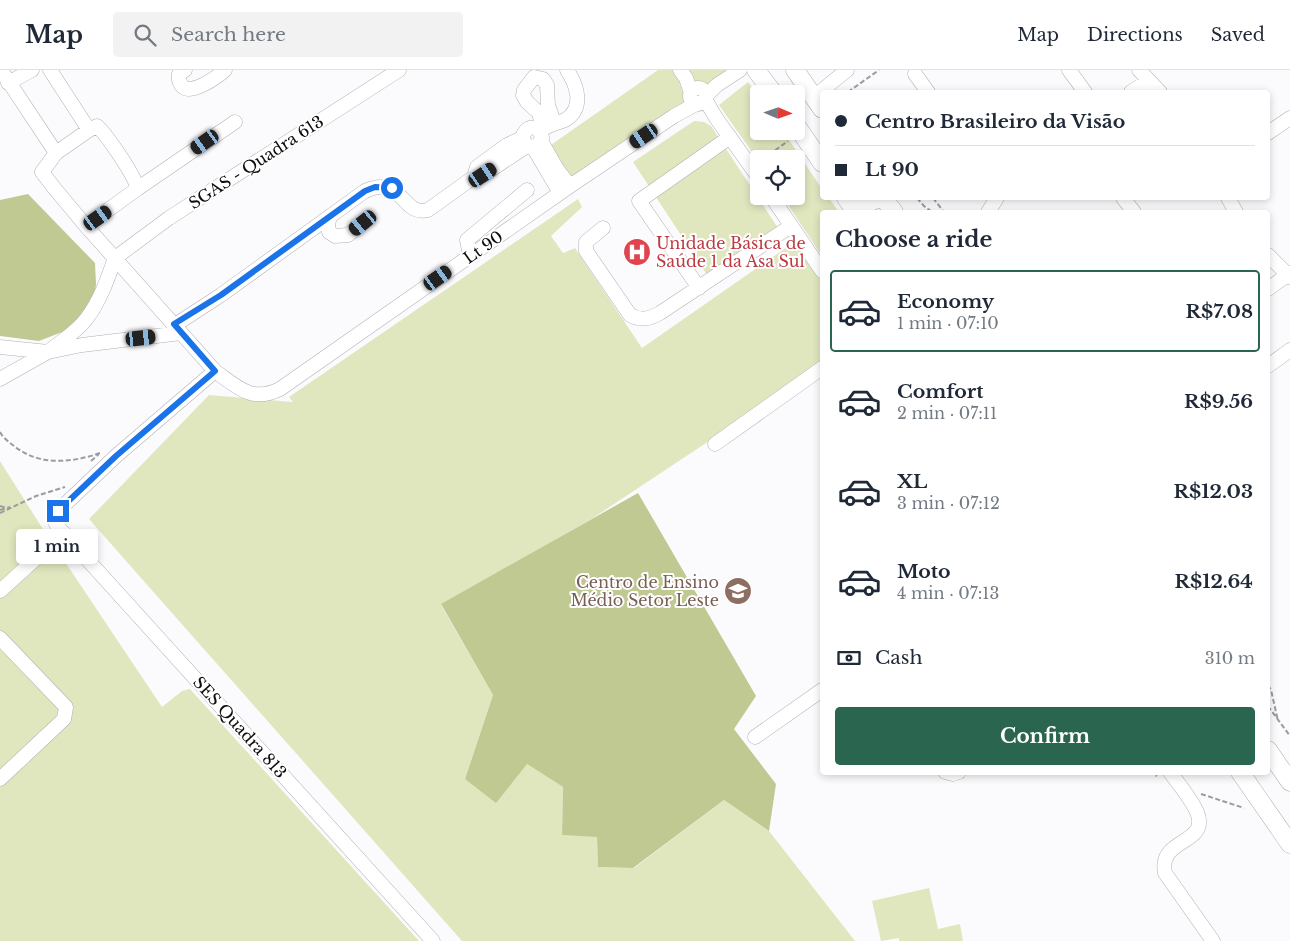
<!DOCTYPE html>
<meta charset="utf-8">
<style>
:root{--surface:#fff;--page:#f2f2f3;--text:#1f2937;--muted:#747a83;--line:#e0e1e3;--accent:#2a654f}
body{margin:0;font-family:"Libre Baskerville",serif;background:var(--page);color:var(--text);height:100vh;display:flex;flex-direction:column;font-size:19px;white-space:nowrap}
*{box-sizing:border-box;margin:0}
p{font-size:16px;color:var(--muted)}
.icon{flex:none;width:28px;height:28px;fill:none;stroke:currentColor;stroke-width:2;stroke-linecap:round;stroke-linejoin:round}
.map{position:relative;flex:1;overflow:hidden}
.details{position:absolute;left:820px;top:140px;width:450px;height:565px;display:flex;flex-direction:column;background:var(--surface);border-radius:5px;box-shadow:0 2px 8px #0003}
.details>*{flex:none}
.top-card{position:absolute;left:820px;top:20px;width:450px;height:110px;border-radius:5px;box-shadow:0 2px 8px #0003;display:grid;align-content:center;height:110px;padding:0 15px;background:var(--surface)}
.needle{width:32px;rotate:92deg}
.fabs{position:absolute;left:750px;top:15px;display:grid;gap:10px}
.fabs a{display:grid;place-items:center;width:55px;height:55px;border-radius:5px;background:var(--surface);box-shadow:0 2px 8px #0003;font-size:25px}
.end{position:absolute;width:22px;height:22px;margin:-11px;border:6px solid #1a73e8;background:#fff;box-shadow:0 0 0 2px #fff}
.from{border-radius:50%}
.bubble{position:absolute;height:35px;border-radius:5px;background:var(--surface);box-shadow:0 2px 8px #0003;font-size:16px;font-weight:700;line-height:35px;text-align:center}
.car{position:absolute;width:15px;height:30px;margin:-15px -8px;border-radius:6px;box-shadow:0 0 4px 1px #0007;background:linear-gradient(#222 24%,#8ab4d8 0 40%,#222 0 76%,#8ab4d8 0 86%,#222 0)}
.top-card b{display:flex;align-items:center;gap:18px;height:48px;font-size:19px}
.top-card b+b{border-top:1px solid var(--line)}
.top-card i{width:12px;height:12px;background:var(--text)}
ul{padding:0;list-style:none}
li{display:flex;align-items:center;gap:15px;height:82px;margin:0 10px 8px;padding:0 5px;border:2px solid transparent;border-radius:5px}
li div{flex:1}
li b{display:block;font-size:19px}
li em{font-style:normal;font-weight:700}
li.active{border-color:var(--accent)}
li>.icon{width:45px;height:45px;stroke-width:1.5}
h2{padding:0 15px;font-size:22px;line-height:60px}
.pay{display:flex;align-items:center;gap:12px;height:55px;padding:0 15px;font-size:19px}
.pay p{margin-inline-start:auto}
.cta{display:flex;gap:10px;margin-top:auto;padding:10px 15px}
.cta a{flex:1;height:58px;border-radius:5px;background:var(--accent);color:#fff;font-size:20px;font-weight:700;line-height:58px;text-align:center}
header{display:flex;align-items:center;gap:30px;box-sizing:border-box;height:70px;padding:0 25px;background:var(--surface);border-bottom:1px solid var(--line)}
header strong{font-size:24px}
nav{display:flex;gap:28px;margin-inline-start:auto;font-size:18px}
.search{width:350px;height:45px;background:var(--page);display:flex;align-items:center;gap:12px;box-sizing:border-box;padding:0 18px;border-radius:5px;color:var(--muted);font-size:19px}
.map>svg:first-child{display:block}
.green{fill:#e0e7bf}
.forest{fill:#c0c991}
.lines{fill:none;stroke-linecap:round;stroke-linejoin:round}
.minor-casing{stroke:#afb0b3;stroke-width:15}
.major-casing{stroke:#afb0b3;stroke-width:19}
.path{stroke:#9c9c9f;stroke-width:2;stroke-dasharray:5 2.5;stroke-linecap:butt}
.minor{stroke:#fff;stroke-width:14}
.major{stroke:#fff;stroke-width:18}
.route{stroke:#1a73e8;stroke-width:6}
.labels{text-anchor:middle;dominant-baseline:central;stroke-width:4;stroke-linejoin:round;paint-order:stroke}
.street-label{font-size:16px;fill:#0d0d0e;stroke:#fff}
.health-label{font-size:16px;fill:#be3a42;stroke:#fff;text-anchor:start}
.education-label{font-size:16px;fill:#785e54;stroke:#fff;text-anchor:end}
</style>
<header>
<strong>Map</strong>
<div class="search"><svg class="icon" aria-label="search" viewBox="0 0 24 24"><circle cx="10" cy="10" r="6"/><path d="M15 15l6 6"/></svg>Search here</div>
<nav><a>Map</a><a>Directions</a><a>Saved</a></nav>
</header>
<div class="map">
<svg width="1290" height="871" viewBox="0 0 1290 871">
<rect width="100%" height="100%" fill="#fbfbfe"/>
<path class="green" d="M658,0H680L691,23L674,46L570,116L548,77Z
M687,0H735L703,18C695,15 691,7 687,0Z
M748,12L759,27V61H783L822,119V128H829L839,142H822V186L782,126H796V89H759V92L719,35Z
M694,51L704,52L711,56L778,158L707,205L633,92Z
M578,129L582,137L551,166L563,183L575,178L642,278L800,168L822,201V296L593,448L441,535L493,625L465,709L527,694L563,717L562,765L597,766L598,797L634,798L724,730L769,761L855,871H462L89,449L209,325L293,332L289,327Z
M0,391L39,453L162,637L182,621L190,619L419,871H0Z
M929,818L938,859L960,854L963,871H899V868L881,871L872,831Z"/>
<path class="forest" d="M28,124L95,193L96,214L93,237L80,255L39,271L0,266V130Z
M638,423L756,626L734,659L776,714L769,761L724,730L633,798L598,797L597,767L562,765L563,717L527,694L496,733L465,709L493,625L441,534Z"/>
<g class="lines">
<g class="minor-casing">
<path id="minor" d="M1,0L56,83
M50,0L89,60
M185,0L179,4C178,9 179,12 182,16C191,26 217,7 225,0
M680,0L686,8L691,23
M1069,0L1085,22
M1139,0L1160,22
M915,4L928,22
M8,13L32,0
M690 26a8 8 0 1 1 16 0a8 8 0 1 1-16 0Z
M1131,22L1148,11
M706,26L717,15L740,0
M814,27L847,0
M705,29L716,48L759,108
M547,57C553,53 559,53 565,50C585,38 577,15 567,0
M545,58L538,42L527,32L523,25L524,20L534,7L543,9L547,15L548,35L554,52
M1268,63L1290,48
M541,71L557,99L570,116
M533,77L560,123
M474,107L477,97L507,75L522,68C526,54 539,54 542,68C540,75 534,78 527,76L523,69
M137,119L235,52
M771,126L822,201
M1123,128L1134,142
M1228,128L1236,142
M988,142L997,128
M330,146L328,154L329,162L335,166L348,165L363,153
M86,156L137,119C137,108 106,64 97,56L89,60L56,83L42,102L55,119L86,156L215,301
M603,158L586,172V181L630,245C641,251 649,249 660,243L791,156
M1268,185L1290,207
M470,186L467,170L527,120
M115,188L169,148L399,0
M115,188C108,208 100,231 87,248C77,262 61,271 48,282L82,275L181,263
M699,218L639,131L730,67
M1268,219L1290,203
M175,255L221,225L365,121C404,104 401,147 428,140L474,107L483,105L527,76
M0,277L48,282
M1268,296L1290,280
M0,309L48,282
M715,374L822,298
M0,521L64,463
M0,568L66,637L64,649L0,709
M755,667L822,620
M945,702L953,704L959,702
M1170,702C1179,715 1194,732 1198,745C1207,775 1158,768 1165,803L1213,871
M433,871L57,456C54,451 55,446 58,441L116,386L215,301C237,317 252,333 280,319L570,116L674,46L698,33"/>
</g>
<g class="major-casing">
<path id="major" d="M756,0L774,24
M795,0L822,39
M796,55L822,93
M846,128L856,142
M883,128L894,142
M862,142C866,132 873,130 883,128
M1268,680L1290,712
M1240,702L1290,774"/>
</g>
<path class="path" d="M848,22L879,0
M763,89L788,71
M917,128L924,136L932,142
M933,128L944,142
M0,362C3,368 9,372 14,376C39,396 71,393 100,383
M91,391L99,384
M0,436L7,438
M0,440L10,437
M0,443L36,426L65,417
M1268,615L1271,620L1278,651
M1268,636L1290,666
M1149,702L1157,706
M1201,724L1244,738"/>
<use href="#minor" class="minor"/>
<use href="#major" class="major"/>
</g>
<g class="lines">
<path class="route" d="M58,441L116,386L215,301L174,254L221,225L365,121L375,117L392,118"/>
</g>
<defs>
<g id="hospital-disc" transform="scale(1.4375)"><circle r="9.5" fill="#e0444e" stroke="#fff"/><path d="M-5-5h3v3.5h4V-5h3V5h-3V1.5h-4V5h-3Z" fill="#fff"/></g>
<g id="university-disc" transform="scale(1.4375)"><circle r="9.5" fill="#8d6e63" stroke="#fff"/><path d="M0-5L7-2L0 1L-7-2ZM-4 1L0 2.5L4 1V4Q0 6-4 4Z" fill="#fff"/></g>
</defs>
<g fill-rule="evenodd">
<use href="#hospital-disc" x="637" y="182"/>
<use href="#university-disc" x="738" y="521"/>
</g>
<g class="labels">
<g class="street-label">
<text transform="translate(256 92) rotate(-33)">SGAS - Quadra 613</text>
<text transform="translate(483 177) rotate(-35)">Lt 90</text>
<text transform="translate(240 657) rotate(48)">SES Quadra 813</text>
</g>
<g class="health-label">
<text x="656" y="173">Unidade Básica de<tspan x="656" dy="18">Saúde 1 da Asa Sul</tspan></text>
</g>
<g class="education-label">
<text x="719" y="512">Centro de Ensino<tspan x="719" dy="18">Médio Setor Leste</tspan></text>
</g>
</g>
</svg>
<div class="fabs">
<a><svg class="needle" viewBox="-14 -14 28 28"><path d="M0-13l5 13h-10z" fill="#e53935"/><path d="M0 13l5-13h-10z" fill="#747a83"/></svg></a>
<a><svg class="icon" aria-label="locate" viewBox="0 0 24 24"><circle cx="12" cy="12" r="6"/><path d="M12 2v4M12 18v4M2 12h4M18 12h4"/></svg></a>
</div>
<i class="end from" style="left:392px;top:118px"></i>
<i class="end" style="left:58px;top:441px"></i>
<div class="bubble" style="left:16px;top:459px;width:82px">1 min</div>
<i class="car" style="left:644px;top:66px;rotate:236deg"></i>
<i class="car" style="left:205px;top:72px;rotate:235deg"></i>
<i class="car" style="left:483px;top:105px;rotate:56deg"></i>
<i class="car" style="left:98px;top:148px;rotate:55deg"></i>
<i class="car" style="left:363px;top:153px;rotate:231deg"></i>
<i class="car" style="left:438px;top:208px;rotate:55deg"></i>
<i class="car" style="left:141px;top:268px;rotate:84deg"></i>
<div class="top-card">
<b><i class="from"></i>Centro Brasileiro da Visão</b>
<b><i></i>Lt 90</b>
</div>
<section class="details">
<h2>Choose a ride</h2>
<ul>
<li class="active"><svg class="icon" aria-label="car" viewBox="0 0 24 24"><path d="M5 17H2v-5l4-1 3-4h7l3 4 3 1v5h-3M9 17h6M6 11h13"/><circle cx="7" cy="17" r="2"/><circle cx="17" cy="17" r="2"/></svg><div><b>Economy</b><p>1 min · 07:10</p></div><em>R$7.08</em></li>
<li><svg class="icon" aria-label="car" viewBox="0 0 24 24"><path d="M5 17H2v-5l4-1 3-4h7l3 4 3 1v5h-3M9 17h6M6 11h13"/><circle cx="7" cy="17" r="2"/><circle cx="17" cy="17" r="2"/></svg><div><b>Comfort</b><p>2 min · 07:11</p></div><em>R$9.56</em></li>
<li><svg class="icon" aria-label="car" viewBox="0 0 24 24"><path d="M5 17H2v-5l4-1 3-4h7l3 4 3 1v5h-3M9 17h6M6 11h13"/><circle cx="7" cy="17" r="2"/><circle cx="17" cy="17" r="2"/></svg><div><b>XL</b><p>3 min · 07:12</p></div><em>R$12.03</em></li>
<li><svg class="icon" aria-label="car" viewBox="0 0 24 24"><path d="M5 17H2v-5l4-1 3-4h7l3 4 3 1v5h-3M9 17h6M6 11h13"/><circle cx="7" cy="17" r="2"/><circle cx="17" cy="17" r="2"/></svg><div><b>Moto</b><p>4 min · 07:13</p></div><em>R$12.64</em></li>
</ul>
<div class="pay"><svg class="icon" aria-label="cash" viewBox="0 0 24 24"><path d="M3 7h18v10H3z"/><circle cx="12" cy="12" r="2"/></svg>Cash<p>310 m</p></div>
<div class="cta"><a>Confirm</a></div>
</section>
</div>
